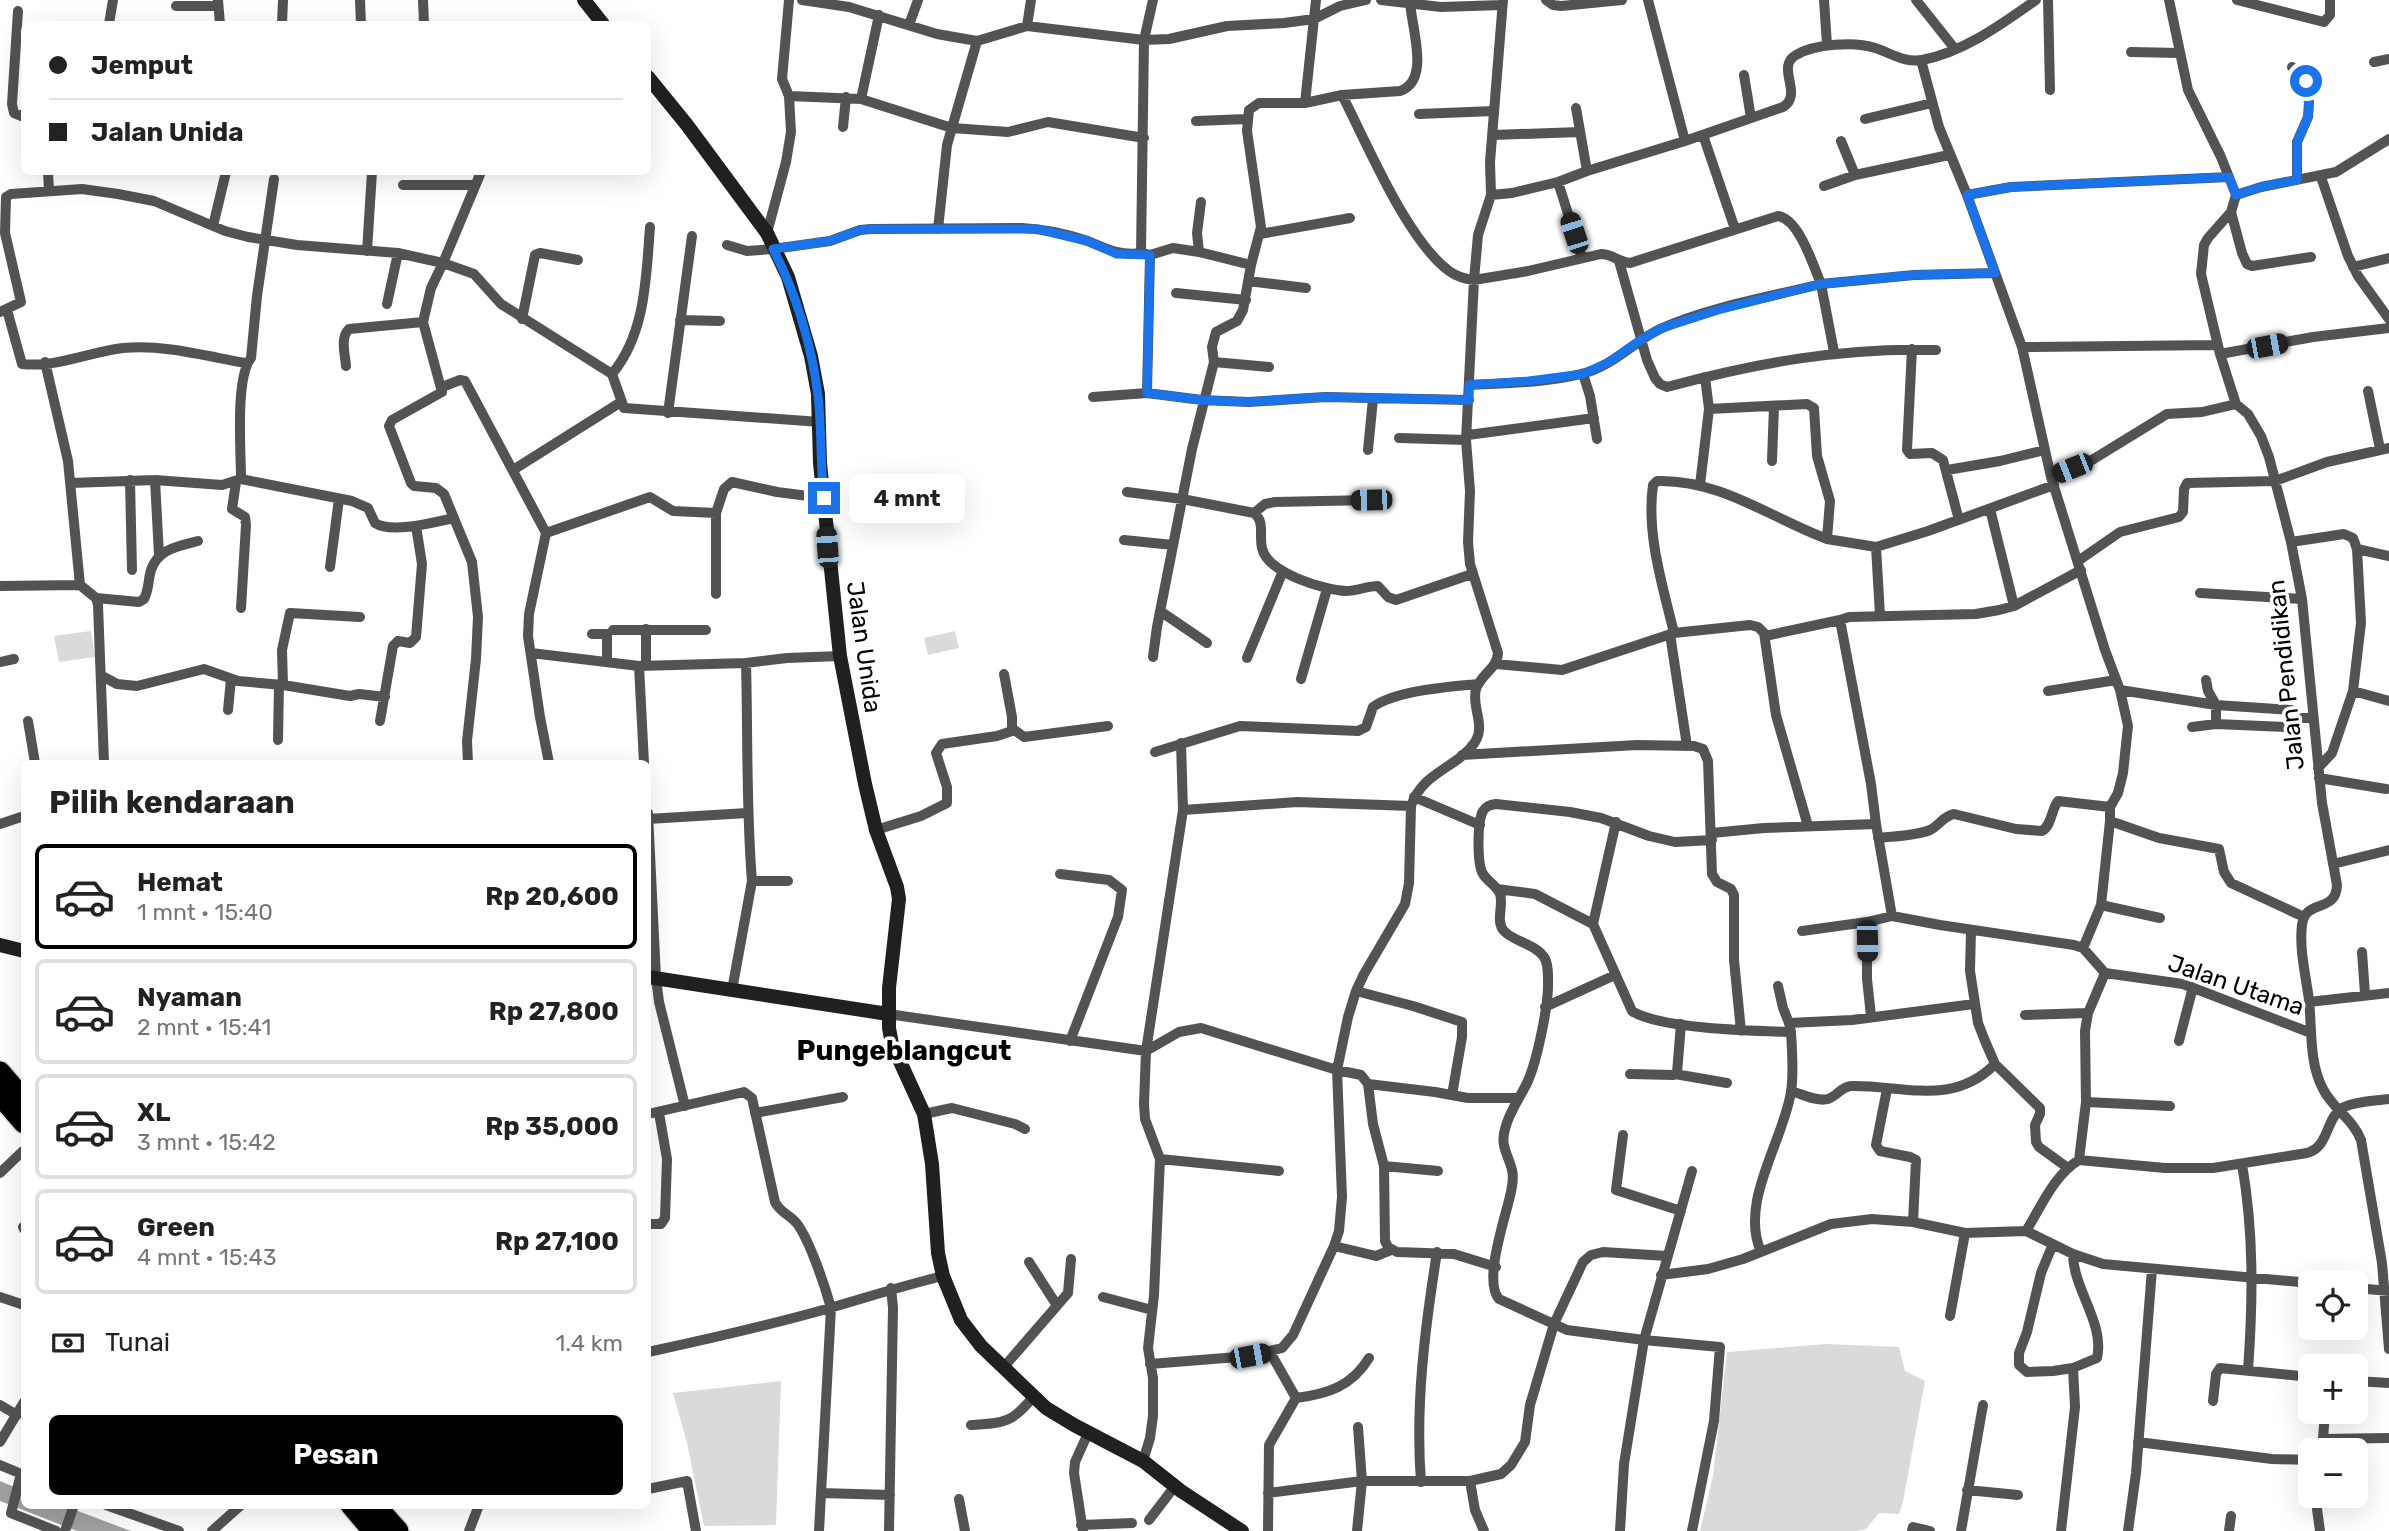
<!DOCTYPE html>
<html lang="id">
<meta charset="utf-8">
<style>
:root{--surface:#fff;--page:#f2f2f2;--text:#222;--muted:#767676;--line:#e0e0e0;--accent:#000}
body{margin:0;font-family:Rubik,sans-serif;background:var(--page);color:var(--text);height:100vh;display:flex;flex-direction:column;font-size:26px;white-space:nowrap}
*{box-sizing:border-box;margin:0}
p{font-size:23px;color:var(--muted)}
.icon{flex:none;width:38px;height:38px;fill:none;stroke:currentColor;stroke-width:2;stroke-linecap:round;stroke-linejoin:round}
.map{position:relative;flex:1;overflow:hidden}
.panel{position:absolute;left:21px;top:760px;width:630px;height:749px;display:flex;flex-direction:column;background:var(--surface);border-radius:10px;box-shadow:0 7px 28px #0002}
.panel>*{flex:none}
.banner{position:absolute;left:21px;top:21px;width:630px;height:154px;border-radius:10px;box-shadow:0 7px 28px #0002;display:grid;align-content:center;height:154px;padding:0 28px;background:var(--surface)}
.tools{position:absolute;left:2298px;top:1270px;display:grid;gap:14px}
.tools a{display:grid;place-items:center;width:70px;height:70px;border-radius:10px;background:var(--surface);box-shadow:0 7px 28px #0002;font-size:35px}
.end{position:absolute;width:32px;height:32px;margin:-16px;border:9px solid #1a73e8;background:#fff;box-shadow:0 0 0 4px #fff}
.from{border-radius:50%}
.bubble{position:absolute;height:49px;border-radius:10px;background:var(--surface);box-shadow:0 7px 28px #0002;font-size:23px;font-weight:700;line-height:49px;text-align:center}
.car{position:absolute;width:21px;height:42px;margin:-21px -10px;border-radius:9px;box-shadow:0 0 5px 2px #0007;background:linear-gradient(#222 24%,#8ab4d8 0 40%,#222 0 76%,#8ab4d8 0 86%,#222 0)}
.banner b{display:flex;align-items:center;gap:24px;height:66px;font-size:26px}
.banner b+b{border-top:2px solid var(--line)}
.banner i{width:18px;height:18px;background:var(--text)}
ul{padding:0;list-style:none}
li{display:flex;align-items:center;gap:21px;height:105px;margin:0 14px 10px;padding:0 14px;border:4px solid var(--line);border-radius:10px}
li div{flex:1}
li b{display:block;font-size:26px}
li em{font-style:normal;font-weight:700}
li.active{border-color:var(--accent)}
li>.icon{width:63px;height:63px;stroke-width:1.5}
h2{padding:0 28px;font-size:32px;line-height:84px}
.pay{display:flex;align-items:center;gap:18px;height:77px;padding:0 28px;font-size:26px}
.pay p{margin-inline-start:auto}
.cta{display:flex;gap:14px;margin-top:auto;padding:14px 28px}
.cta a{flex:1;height:80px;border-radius:10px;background:var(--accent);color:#fff;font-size:28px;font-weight:700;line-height:80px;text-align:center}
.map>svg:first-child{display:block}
.green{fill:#dadada}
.water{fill:#a1a1a1}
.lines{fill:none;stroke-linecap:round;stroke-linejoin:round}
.highway-casing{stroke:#dbdbdb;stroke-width:24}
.street{stroke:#535353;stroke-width:10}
.secondary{stroke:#202020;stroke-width:14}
.highway{stroke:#000;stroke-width:21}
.route{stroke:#1a73e8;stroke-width:9}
.labels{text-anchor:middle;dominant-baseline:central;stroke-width:7;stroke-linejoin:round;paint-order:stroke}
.street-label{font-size:24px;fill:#000;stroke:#fff}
.quarter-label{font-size:28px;font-weight:bold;fill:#000;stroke:#fff}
</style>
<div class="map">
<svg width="2389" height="1531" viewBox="0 0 2389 1531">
<rect width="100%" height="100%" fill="#fff"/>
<path class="green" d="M91,631L95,657L59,662L54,636Z
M955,631L959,648L928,655L924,638Z
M1826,1344L1899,1347L1905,1371L1925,1381L1903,1502L1899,1514L1879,1513L1866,1529L1857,1531H1700L1713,1476L1727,1352Z
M781,1381L776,1525L704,1526L687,1443L673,1393Z"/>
<path class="water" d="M0,1481L24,1491V1505H62L131,1531H77L0,1501Z"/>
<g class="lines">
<g class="highway-casing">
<path id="highway" d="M0,1072L24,1100
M0,1095L24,1123
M351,1505L373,1531
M375,1505L398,1531"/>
</g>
<path class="street" d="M218,0L220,24
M360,0L361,24
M423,0L424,24
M802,0L849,7L937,34L977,41L1027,26L1144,40L1169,39L1227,26L1284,23L1314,19L1340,6L1366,0
M1381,0L1441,7L1502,5
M1546,0L1553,5L1561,6L1622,0
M1648,0L1685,141
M1824,0L1827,45
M1916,0L1955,49
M2048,0L2050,90
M2169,0L2188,90L2221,157L2236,195L2231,212L2208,238L2204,245L2201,274L2220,354L2236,404L2248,414L2261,436L2269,457L2291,542L2302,599L2322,803L2337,885C2336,914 2305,898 2302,925C2299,950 2306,976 2309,1000C2312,1029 2309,1063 2323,1089C2333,1109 2353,1119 2361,1140L2382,1263L2389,1349
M2237,0L2324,22L2330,15V0
M176,6H218
M18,11L12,104L14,113L24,117
M109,24L113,0
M282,24L283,0
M909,25L918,0
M1027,26L1031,0
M2131,52L2179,53
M1921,60L1939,127L1967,195L2022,347L2051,477
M2374,62L2389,59
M2292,67L2306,81L2309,102L2308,117L2297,142V180
M1744,75L1751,118
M1342,95C1367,143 1406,239 1449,271C1456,276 1464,279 1474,280L1528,271L1601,254C1613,254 1618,262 1630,263L1778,216C1799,219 1813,265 1821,284L1914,275L1995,273
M789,96L861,99L952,128L1008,132L1048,122L1144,138
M861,99L879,15
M1305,103L1316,0
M1576,108L1587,171
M1419,114L1494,111
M1865,119L1932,103
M1196,121L1247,119
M843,127L846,97
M1493,135L1580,132
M1703,135L1735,229
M1841,141L1855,175
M48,172L49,190
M2321,177L2348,256L2358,276L2389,319
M1558,182L1582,258
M403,185H475
M1824,186L1855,175L1949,155
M1491,195L1512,193L1558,182L1587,171L1685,141L1783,107C1804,94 1775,67 1796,55C1814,44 1855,41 1875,48C1891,53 1904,63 1922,60C1964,52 2002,24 2036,0
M1967,195L2011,187L2229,177
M2236,195L2261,187L2336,172L2389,139
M2231,212L2242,253L2247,264L2252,266L2311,257
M213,226L226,172
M938,229L947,145L977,41
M767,233L786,162L791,132L789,96L782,79L789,0
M1260,234L1350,218
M727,245L747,251L773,249L830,241L860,230L871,229L1022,228C1043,229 1067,234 1088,241C1107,249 1120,256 1141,253
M367,251L372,172
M1199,252L1197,233L1201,202
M1150,255L1173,248L1199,252L1251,265
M1619,261L1647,360L1655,378L1660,384L1667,387C1756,363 1844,347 1936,350
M2353,267L2389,258
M1248,281L1306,288
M1176,293L1246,300
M387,304L398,253
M7,310L22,364C56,368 89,352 123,348C163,344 206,356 245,363
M0,312L21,302L5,233L6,197L11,194L82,189L118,194L154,201L225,231L248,237L297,245L398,253L443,263L474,274L501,304L612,374L624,408L820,422
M522,319L535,255L540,253L578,260
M680,320L720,321
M2022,347L2218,345
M1912,349L1907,450L1910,454L1932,453L1943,460L1959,520
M2220,354L2313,337L2389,328
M45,362L68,461L80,585L96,598L98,605L104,763
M1214,362L1269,367
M346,366C345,353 340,338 349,329L423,322
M612,374C646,333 646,277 650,227
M1583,374L1590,396L1597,439
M1705,377L1709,409L1807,404L1814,408L1817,456L1830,501L1827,539L1876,547L1928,531L2054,485
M1469,385C1506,383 1545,383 1581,374C1612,367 1633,342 1660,329C1709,307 1769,297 1821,284L1834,352
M442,387L460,380L465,381L546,533
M2368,391L2380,449
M1147,393L1150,255L1141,253L1144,40L1153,0
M1093,397L1147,393L1202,400L1249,402L1325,397L1469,400
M668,413L692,236
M1468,435L1594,418
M1399,438L1466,440
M1368,450L1373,399
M1772,461L1774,406
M513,470L621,402
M1947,470L2000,461L2045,450
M241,479C241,451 235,378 251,358L257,296L274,179
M130,480L132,570
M155,480L159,555
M236,482L232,509L245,517L246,525L241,608
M71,483L155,480L222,485L241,479L352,501L368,508L375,523C392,534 435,522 454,518
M1700,485L1709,409
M1127,492L1182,499L1254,513C1265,521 1259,535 1262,548C1267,573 1324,590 1346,591C1357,591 1367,586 1378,586L1388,597L1396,600L1472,574
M1990,509L2014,606
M1254,513L1265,504L1275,502L1371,500
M546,533L650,497L673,511L716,513L724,489L732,482L777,492L824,498
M546,533L529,614L528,636L540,717L549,763
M1124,540L1173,545
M2291,542L2344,534L2353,538L2357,549L2361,623L2353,691L2332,753L2318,768
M1876,547L1880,615
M2357,549L2389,556
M2078,561L2120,532L2179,517L2183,512L2184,489L2187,483L2275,481L2327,462L2389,448
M330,567L339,499
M0,586L80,585
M2200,593L2302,599
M716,594V513
M96,598L139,602L144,599C149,590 148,580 151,570C158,549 178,546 198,541
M1160,611L1207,643
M613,630H706
M592,634H607V662
M1670,634L1687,746
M1765,636L1840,620
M531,653L639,666L746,663L787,658L840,656
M1153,657L1157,627L1192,449L1214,362L1212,347L1216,332L1237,321L1243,310L1251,265L1261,227L1247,131L1249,110L1259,103H1305L1342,95L1400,91C1432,80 1410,24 1410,0
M1247,658L1283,571
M0,662L14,659
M746,663C748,736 746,809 752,881H788
M1496,664L1562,670L1674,633
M639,666L644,763
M646,666V629
M102,676L117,684L137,686L204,669L238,681L283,685L350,696L359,694L385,697
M1301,679L1327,589
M2206,680L2208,691L2216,705V724L2285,727L2293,726L2296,718H2313
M283,685L282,650L290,613L360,617
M2120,690L2216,705L2291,710L2294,712L2296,718
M2048,691L2116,680
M2353,691L2389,701
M228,710L231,679
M28,721L35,763
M380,721L393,646L398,641L410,643L416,637L422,564L416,526
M2192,727L2216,724
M1013,729L1024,737L1108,726
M278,740L279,684
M1155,752L1240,726L1358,731L1366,727L1373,707C1397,690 1449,687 1478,684
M1462,755L1637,745L1694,746L1703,749L1708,761L1712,874L1717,882L1731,889L1734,895V960L1741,1031
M468,763L467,741L476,659L478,617L472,562L444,494L436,488L414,486L411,483L389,426L392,420L442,392L423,322L431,288L443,263L481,172
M2319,778L2386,789
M1414,797L1480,825
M1183,810L1297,802L1411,806
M648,813L656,978L659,1002L685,1106
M648,819L747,813
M2110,821L2159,838L2219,849L2224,872L2231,883L2304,917
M1616,822L1593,924L1632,1011C1659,1029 1756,1031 1791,1032C1792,1051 1794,1073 1791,1092C1783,1142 1739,1202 1761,1252
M0,824L24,816
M1876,824L1871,784L1840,620L1849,617L1976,614L1999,610L2014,606L2081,570
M1808,826L1776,715L1764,633L1758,627L1750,625L1674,633C1663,587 1646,534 1653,485L1657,481C1719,479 1771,518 1827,539
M876,830L921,816L947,803V787L936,753L942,744L997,736L1012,731V717L1004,674
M1712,833L1764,828L1876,824L1892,916
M1878,838C1895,836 1915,836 1930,830C1940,825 1943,816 1954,814L2016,829L2042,831C2052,825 2051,810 2058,801L2110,807
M2333,864L2389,850
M1060,874L1109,880L1122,890L1118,917L1070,1041
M1497,889L1535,894L1593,924
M2101,905L2160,918
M1867,922V979L1871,1016
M1971,930L1970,971L1978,1023L1985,1041L1995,1064L2040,1108V1114L2035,1125L2036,1142L2039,1147L2068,1168
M1802,931L1867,922L1892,916L1940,925L2074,945L2083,948L2105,973
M2083,948L2101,905L2110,821V807L2118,793L2123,773L2128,726L2120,690L2105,650L2051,477L2092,460L2167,414L2202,412L2236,404
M2362,952L2365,994
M2105,973L2183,984L2311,1033
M1778,986L1783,1008L1789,1023
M732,990L752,881
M1356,991L1413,1006L1462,1022V1037L1452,1095
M2309,1002L2389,993
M1545,1007L1615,975
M888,1014L1146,1051L1179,1032L1201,1028L1337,1070L1361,1075L1368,1084L1373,1124L1384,1166L1385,1241L1388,1247L1397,1252L1454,1254L1496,1267
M2025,1015L2088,1013
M1791,1032L1789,1023L1852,1020L1974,1004
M2179,1041L2193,987
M1630,1074L1673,1075L1677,1073L1681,1024
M1675,1074L1727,1083
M1368,1084L1435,1092L1468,1098H1519
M1887,1089L1876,1145L1880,1151L1910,1157L1916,1160L1913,1222
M1791,1091C1802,1094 1817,1102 1828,1099C1837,1096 1841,1087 1851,1086C1903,1085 1953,1107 1995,1064
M2086,1102L2170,1106
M755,1113L843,1097
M648,1114L744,1092L752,1098L775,1202C780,1213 791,1215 798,1225C810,1242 825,1286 831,1308L819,1531
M924,1114L952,1108L1015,1124L1025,1129
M1623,1135L1616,1190L1681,1211
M1160,1159L1279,1171
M2079,1160L2086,1102L2085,1031L2088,1013L2105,973
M2242,1164C2254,1233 2253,1301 2248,1370
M1384,1166L1438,1171
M0,1173L24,1150
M648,1224H661L665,1218L667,1159L659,1113
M23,1227L24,1229
M2026,1231C2041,1207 2054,1175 2079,1160L2165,1168H2213L2307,1153C2330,1147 2325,1117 2344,1107C2357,1101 2375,1101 2389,1099
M2053,1244L2041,1273L2027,1332L2019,1353V1365L2027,1372L2053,1371L2073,1368L2097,1358C2105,1323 2073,1289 2073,1254
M1334,1246L1376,1256L1391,1250
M1029,1262L1056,1304
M1661,1275L1708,1269L1743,1259L1831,1224L1872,1219L1913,1222L1965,1233L2026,1231L2073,1254L2103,1264L2310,1283
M2356,1288L2389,1291
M0,1297L24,1305
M1103,1297L1152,1310
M1950,1316L1965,1233
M648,1352C709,1339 770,1325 830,1308C868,1297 905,1285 943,1276
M1150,1364L1250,1356L1282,1348L1293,1335L1334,1246L1339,1231L1342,1197L1337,1070L1348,1017L1356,991L1364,974L1405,904L1409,883L1411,806C1423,771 1458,768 1475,742C1486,725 1471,706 1476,689C1481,674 1497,669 1498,653L1470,564L1468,542L1470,491L1466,440L1474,280L1478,235L1491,195L1490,162L1503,0
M1003,1368L1068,1293L1071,1259
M2356,1381L2389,1383
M1296,1398C1328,1394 1352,1386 1369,1358
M2213,1401L2216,1374L2220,1368L2310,1377
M0,1405L17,1415
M2325,1412L2323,1439L2389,1438
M971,1425C1005,1423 1012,1423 1034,1396
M0,1442L24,1402
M2138,1442L2272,1459L2310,1460
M1143,1461L1150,1438L1153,1416V1378L1148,1348L1154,1295L1160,1159L1145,1119L1144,1104L1146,1051L1183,810L1181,743
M0,1465L24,1475
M21,1474L11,1513L56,1531
M1470,1481L1475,1510L1484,1531
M1421,1482C1415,1405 1425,1328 1437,1252
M648,1489L687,1481L696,1531
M1967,1490L2018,1495
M821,1493L890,1495
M1268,1493L1362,1481H1470L1501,1474L1511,1465L1525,1442L1530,1405L1554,1324L1583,1262L1591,1255L1603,1252L1667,1256
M959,1499L965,1531
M106,1505L179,1531
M2317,1509L2320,1531
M1149,1520L1175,1486
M1081,1525L1132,1523
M65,1531L74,1505
M212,1531L241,1505
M469,1531L479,1505
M889,1531L893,1308L891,1288
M1083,1531L1074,1473L1075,1462L1089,1431
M1268,1531L1269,1445L1296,1398L1270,1352
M1357,1531L1362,1481L1358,1427
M1620,1531L1624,1464L1644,1340L1567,1330L1499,1299C1483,1281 1505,1219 1510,1196C1512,1188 1514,1178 1512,1170C1508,1154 1500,1146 1505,1129C1509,1112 1520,1098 1528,1081C1537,1060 1547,1012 1548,988C1548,979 1549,964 1544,957C1534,943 1514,942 1504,931C1495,921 1504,906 1500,894C1497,886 1488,882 1483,874C1477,864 1477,822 1483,811C1486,806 1490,805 1496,804L1570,812L1601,818L1649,836L1675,842L1712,840
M1692,1531L1714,1421L1720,1347L1644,1340L1692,1171
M1912,1531L1913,1527L1930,1531
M1961,1531L1983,1405
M2061,1531L2075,1407L2073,1368
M2128,1531L2136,1473L2152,1269
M2229,1531L2231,1516"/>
<path class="secondary" d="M584,0L603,24
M648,77L687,125L767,233L788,277L811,356L818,394L820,463L840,656L865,784L876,830L897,887L899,899L889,988V1028L892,1044L924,1114L932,1164L938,1253L943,1276L961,1320L981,1346L1046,1408L1074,1425L1143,1461L1181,1491L1242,1531
M0,945L24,951
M648,977L888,1014"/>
<use href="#highway" class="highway"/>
</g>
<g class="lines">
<path class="route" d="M824,498C820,464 822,430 818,396C812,346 796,293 773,249L830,241L860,230L871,229H1037L1087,241L1117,254L1150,255L1147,393L1202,400L1249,402L1325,397L1469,400V385L1529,381L1583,374L1609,362L1642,339L1662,328L1718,310L1821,284L1914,275L1995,273L1967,195L2011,187L2229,177L2236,195L2261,187L2297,180V142L2308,117L2309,108L2306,81"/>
</g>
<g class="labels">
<g class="street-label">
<text transform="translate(864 647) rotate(82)">Jalan Unida</text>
<text transform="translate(2286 675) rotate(-96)">Jalan Pendidikan</text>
<text transform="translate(2236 985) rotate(19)">Jalan Utama</text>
</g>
<g class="quarter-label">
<text x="904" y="1050">Pungeblangcut</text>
</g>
</g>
</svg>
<div class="tools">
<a><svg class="icon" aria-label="locate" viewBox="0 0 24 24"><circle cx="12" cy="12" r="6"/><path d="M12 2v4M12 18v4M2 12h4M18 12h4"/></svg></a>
<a>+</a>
<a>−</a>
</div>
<i class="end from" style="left:2306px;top:81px"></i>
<i class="end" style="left:824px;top:498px"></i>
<div class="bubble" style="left:849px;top:474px;width:116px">4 mnt</div>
<i class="car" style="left:1574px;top:233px;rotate:342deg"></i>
<i class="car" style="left:2267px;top:346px;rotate:79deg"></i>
<i class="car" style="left:2072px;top:468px;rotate:248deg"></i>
<i class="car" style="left:1371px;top:500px;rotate:269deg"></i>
<i class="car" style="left:827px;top:547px;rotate:356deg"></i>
<i class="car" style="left:1867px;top:941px;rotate:179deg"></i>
<i class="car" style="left:1250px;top:1356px;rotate:79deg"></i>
<div class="banner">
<b><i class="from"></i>Jemput</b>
<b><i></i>Jalan Unida</b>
</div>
<section class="panel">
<h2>Pilih kendaraan</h2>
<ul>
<li class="active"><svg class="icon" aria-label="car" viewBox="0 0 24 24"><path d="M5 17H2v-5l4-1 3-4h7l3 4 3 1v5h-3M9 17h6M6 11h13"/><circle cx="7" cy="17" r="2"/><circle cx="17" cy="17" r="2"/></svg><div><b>Hemat</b><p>1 mnt · 15:40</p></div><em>Rp 20,600</em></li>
<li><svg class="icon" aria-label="car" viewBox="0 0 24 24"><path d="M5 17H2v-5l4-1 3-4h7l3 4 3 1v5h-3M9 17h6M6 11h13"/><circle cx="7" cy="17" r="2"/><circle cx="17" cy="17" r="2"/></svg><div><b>Nyaman</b><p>2 mnt · 15:41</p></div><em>Rp 27,800</em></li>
<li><svg class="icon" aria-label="car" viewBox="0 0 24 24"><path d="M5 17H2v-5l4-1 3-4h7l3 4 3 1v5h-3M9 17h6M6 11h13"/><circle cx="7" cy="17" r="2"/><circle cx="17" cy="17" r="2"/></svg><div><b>XL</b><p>3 mnt · 15:42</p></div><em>Rp 35,000</em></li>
<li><svg class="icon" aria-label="car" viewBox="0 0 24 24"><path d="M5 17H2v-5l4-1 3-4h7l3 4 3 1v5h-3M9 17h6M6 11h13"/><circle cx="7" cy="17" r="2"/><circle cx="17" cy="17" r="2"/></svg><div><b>Green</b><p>4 mnt · 15:43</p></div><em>Rp 27,100</em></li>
</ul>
<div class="pay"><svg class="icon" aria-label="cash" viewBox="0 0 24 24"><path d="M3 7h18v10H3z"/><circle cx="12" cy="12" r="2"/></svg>Tunai<p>1.4 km</p></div>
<div class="cta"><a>Pesan</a></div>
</section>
</div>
